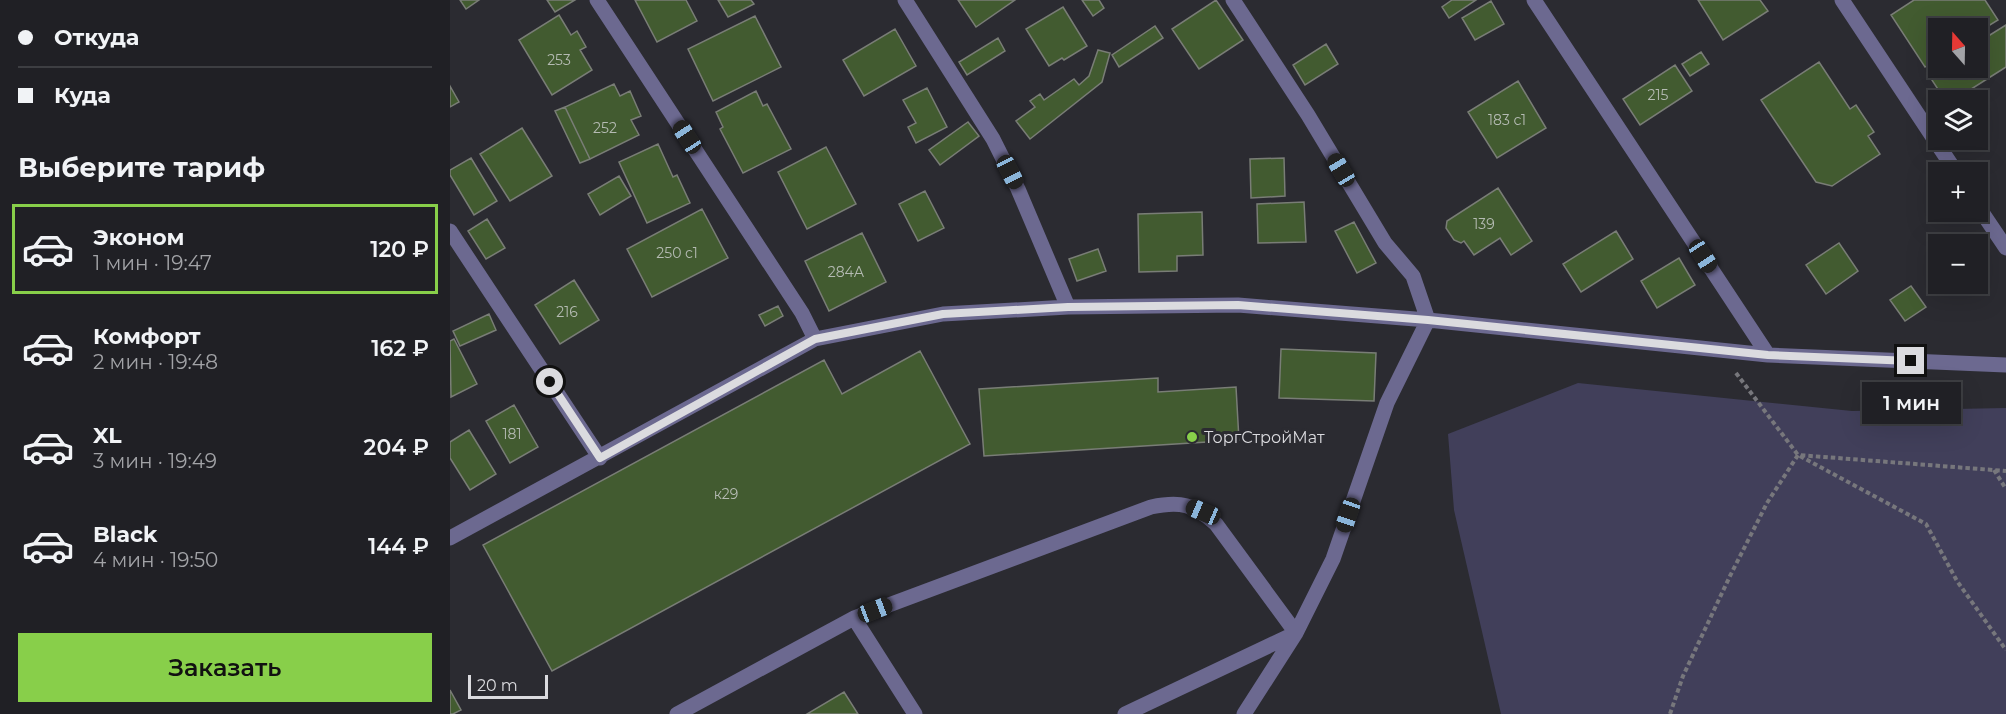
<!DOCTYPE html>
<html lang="ru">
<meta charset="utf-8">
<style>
:root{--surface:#202025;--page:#2d2d32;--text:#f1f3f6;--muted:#a2a3a7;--line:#3d3e42;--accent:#88cf4a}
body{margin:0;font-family:Montserrat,sans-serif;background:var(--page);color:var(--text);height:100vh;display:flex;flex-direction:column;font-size:22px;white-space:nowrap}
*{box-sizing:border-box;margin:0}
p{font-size:20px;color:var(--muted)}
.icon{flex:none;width:33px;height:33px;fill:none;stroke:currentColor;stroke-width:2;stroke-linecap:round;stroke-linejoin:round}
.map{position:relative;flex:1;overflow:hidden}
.side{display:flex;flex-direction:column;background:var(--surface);width:450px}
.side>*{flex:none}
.banner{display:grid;align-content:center;height:132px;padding:0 18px;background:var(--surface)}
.needle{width:39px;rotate:340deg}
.tools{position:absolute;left:1478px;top:18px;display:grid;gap:12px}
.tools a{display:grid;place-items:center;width:60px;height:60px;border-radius:0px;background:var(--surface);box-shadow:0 6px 24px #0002,0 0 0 2px var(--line);font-size:30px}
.scale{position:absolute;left:18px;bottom:15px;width:80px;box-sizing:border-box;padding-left:6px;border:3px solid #dbdbdf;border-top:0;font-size:16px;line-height:21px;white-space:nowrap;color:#dbdbdf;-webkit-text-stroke:4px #2b2b31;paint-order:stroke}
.end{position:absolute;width:27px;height:27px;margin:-14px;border:8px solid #dbdbdf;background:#111;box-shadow:0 0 0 3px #111}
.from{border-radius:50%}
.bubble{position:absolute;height:42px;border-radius:0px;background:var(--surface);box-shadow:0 6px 24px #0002,0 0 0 2px var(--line);font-size:20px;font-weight:600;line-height:42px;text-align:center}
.car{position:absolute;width:18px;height:36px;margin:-18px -9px;border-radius:8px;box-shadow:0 0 4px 2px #0007;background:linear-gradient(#222 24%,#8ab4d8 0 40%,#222 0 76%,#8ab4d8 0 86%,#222 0)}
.banner b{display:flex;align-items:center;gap:21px;height:57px;font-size:22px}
.banner b+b{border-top:2px solid var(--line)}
.banner i{width:15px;height:15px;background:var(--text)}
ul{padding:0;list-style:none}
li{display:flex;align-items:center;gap:18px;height:90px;margin:0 12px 9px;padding:0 6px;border:3px solid transparent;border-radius:0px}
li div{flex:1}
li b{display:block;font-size:22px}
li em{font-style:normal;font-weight:600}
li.current{border-color:var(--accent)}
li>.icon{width:54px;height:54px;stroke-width:1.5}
h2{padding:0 18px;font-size:27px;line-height:72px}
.cta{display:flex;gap:12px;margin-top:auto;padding:12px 18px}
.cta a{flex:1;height:69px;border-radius:0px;background:var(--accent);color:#111;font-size:24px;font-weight:600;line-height:69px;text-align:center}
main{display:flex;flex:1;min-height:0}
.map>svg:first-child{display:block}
.green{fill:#413f5a}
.building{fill:#425b30;stroke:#797d76;stroke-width:1.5}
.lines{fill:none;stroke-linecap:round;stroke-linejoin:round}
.path{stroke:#77777c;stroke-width:4;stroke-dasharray:4.5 3;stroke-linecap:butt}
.minor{stroke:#6c6990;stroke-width:15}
.route{stroke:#dbdbdf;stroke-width:8}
.poi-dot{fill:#88cf4a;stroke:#2b2b31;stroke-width:2}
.labels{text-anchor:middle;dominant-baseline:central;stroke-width:6;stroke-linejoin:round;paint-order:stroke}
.number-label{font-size:14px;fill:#b5bbb3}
.poi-label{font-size:16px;fill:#dbdbdf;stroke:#2b2b31;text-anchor:start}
</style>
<main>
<section class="side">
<div class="banner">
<b><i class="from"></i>Откуда</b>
<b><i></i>Куда</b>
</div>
<h2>Выберите тариф</h2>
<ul>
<li class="current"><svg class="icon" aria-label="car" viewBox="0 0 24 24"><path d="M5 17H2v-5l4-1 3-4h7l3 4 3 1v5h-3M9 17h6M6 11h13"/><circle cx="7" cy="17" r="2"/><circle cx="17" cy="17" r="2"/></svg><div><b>Эконом</b><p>1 мин · 19:47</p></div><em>120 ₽</em></li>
<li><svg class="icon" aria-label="car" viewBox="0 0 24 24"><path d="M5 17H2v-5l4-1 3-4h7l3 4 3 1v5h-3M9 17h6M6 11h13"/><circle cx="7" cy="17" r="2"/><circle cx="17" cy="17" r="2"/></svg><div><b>Комфорт</b><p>2 мин · 19:48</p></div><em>162 ₽</em></li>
<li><svg class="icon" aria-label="car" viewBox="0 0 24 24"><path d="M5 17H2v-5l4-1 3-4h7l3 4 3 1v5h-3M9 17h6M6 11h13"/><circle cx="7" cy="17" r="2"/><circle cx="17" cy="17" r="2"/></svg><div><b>XL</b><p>3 мин · 19:49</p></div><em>204 ₽</em></li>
<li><svg class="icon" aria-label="car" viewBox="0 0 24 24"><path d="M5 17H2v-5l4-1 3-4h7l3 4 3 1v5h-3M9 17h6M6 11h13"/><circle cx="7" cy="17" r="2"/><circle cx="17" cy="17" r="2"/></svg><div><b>Black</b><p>4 мин · 19:50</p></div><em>144 ₽</em></li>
</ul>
<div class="cta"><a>Заказать</a></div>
</section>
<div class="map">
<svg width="1556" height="714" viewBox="0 0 1556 714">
<rect width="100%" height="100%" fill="#2b2b31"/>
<path class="green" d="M1128,383L1402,411L1556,408V714H1051L1004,510L998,434Z"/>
<path class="building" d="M10,0H29L16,9Z
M97,0H125L105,12Z
M185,0H236L247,21L207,42Z
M268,0H301L304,4L278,17Z
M508,0H565L526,27Z
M632,0H649L654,8L643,16Z
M766,0L793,40L749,69L722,29Z
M1002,0H1026L999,18L992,7Z
M1248,0H1310L1318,11L1273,40Z
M1464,0H1535L1548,20L1527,33V28H1488V58L1475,67L1441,15Z
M1041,1L1054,24L1025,40L1012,18Z
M613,7L637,46L614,60L612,58L599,66L576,29Z
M109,15L121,35L127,31L136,47L130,50L142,70L102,95L69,40Z
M305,16L331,67L263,101L238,49Z
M1556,25V67L1504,100H1495L1478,74L1489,68H1527V43Z
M705,26L713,38L669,67L662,55Z
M445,29L466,66L414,96L393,60Z
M548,38L555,51L517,75L509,62Z
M876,44L888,64L855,85L843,65Z
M648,50L660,53L652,82L580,139L566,121L585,107L580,101L590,94L594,100L624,79L629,85L639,76Z
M1251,52L1259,64L1240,76L1232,64Z
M1369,62L1400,109L1406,105L1424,132L1418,136L1430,154L1382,186L1366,182L1311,100Z
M1225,65L1242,91L1190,125L1173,99Z
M1068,81L1096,128L1047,158L1018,112Z
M164,84L170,96L180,91L191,116L181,120L189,135L140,159L115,107Z
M0,86L9,102L0,107Z
M477,88L497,127L466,143L458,127L466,123L453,100Z
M306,91L313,106L317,104L341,149L293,173L270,129L273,127L266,112Z
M115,107L140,159L130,163L105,111Z
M518,122L529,136L490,165L479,150Z
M72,128L102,176L60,201L30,154Z
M208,144L223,177L227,175L240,203L197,223L169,162Z
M376,147L406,204L357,229L328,172Z
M21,158L47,201L24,215L0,175V170Z
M834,158L835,196L801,198L800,159Z
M169,176L181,196L150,215L138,194Z
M1048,188L1082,241L1061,255L1050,238L1024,255L1014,241L1011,243L1004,240L996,228L997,221Z
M475,191L494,228L468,241L449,204Z
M854,202L856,242L808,243L807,204Z
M252,209L278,258L202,297L177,249Z
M752,212L753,255L727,256V271L689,272L688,214Z
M37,219L55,248L36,259L18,231Z
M904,222L926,263L907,273L885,231Z
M1166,231L1183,259L1131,292L1113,264Z
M412,233L436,282L379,311L355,261Z
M1389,243L1408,271L1376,294L1356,265Z
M648,249L656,271L627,281L619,259Z
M1229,258L1245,285L1207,308L1191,281Z
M124,280L149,320L110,344L85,305Z
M1461,286L1476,307L1455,321L1440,300Z
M328,306L333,316L315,326L309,315Z
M39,314L46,330L10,346L3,331Z
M4,339L27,384L1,397L0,341Z
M831,349L926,353L924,401L829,398Z
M470,351L520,444L102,671L33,545L374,360L392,394Z
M708,378V392L786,387L789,440L534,456L529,389Z
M64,405L88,447L60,463L36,421Z
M19,430L46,474L20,490L0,458V442Z
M0,690L11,710L3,714H0Z
M394,692L408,714H357Z"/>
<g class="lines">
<path class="path" d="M1286,373L1348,455L1476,524L1507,581L1556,650
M1544,470L1556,489
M1220,714L1233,676L1280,576L1317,503L1348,455L1556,471"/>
<path class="minor" d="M147,0L352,313L365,339
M455,0L543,139L568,189L618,307
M783,0L858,115L935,243L963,276L978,320L937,403L883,559L846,633L794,714
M1084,0L1318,355
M1392,0L1506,172
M1527,205L1556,248
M0,231L150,458
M0,538L365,339L493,314L618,307L788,305L978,320L1318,355L1556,365
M404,618L701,507C730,501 744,504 766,524L846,633L675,714
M227,714L404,618L465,714"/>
</g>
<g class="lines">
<path class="route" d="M100,382L150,458L365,339L493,314L618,307L788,305L978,320L1318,355L1461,361"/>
</g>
<circle class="poi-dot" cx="742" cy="437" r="6"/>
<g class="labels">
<g class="number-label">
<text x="109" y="60">253</text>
<text x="1208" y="95">215</text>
<text x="1057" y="120">183 с1</text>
<text x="155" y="128">252</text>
<text x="1034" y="224">139</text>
<text x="227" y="253">250 с1</text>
<text x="396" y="272">284А</text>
<text x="117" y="312">216</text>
<text x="62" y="434">181</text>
<text x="276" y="494">к29</text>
</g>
<g class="poi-label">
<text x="754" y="437">ТоргСтройМат</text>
</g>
</g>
</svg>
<div class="tools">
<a><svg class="needle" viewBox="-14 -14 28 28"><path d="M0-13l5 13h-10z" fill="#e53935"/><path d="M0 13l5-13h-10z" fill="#a2a3a7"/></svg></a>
<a><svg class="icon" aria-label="layers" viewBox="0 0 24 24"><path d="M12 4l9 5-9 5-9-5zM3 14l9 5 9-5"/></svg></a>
<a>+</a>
<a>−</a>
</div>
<div class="scale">20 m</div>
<i class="end from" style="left:100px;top:382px"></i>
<i class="end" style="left:1461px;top:361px"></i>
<div class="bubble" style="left:1412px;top:382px;width:99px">1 мин</div>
<i class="car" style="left:237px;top:137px;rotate:327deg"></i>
<i class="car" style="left:891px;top:170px;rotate:329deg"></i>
<i class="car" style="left:560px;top:172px;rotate:153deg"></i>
<i class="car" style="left:1253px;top:256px;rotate:147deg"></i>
<i class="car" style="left:753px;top:512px;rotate:293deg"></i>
<i class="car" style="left:898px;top:515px;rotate:199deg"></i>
<i class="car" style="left:425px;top:610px;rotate:69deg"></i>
</div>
</main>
